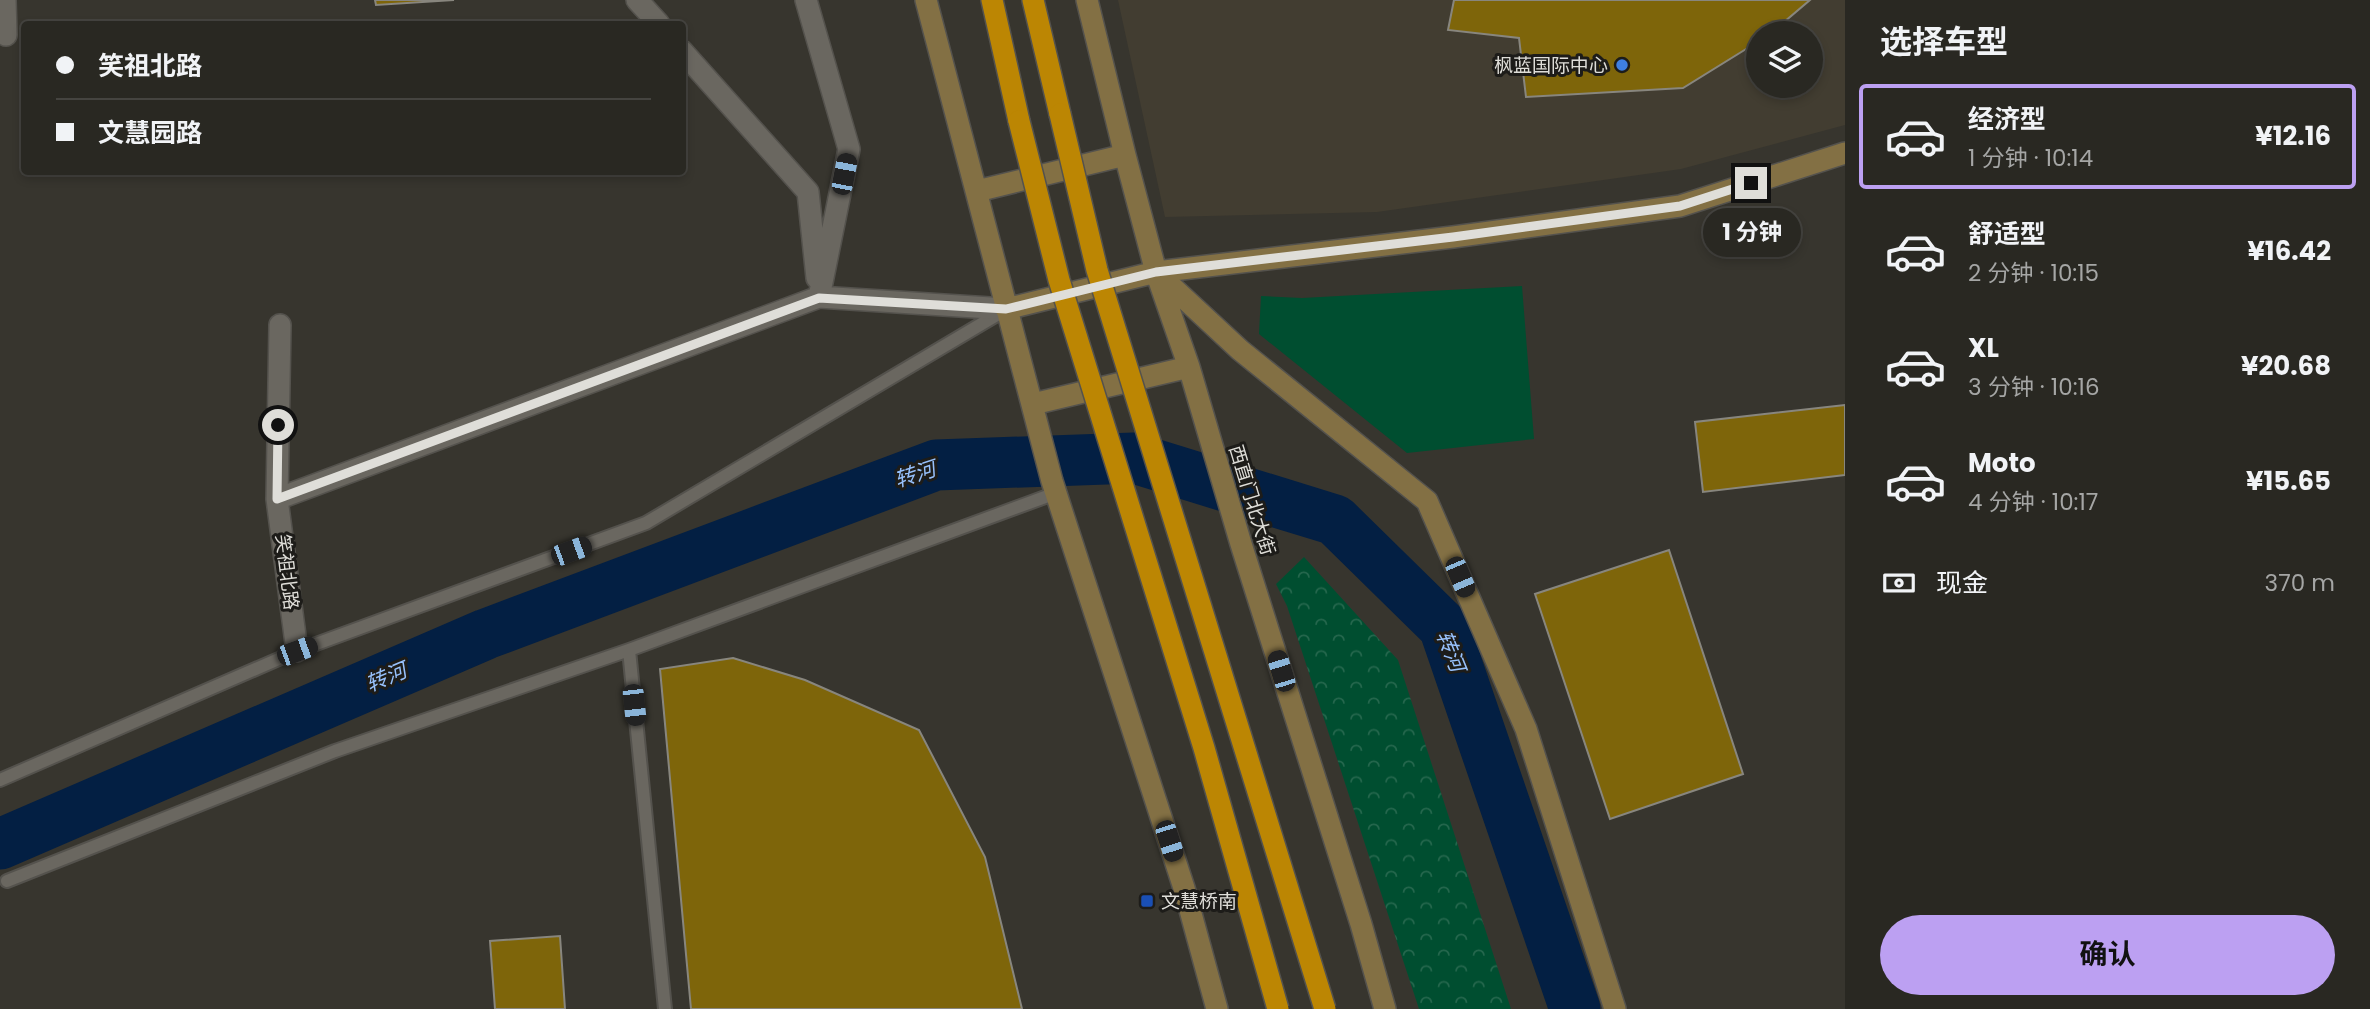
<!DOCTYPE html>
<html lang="zh">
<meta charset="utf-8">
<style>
:root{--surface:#292822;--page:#31302a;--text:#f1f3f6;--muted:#a5a6a5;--line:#454440;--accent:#bca0f2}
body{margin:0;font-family:Poppins,"Noto Sans SC",sans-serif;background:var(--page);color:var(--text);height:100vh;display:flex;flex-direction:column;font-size:26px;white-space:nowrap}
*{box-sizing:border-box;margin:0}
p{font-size:23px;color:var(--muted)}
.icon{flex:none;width:38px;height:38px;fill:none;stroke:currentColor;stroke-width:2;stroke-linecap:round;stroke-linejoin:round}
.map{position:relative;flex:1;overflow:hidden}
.side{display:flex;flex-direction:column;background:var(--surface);width:525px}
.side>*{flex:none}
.banner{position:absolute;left:21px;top:21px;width:665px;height:154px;border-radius:7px;box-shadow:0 4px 10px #0003,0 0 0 2px var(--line);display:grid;align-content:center;height:154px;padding:0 35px;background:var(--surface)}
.buttons{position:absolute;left:1746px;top:21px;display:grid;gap:14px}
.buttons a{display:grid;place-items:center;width:77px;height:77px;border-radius:50%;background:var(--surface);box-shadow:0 4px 10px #0003,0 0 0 2px var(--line);font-size:35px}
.end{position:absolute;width:32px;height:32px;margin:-16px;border:9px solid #dfded9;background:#111;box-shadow:0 0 0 4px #111}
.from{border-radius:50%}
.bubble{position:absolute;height:49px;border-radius:24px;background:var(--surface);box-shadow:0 4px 10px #0003,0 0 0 2px var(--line);font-size:23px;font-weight:700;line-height:49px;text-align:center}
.car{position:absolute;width:21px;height:42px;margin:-21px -10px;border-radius:9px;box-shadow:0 0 5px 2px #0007;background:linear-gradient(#222 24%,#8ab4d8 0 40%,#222 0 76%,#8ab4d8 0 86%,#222 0)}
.banner b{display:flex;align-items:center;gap:24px;height:66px;font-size:26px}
.banner b+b{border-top:2px solid var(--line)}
.banner i{width:18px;height:18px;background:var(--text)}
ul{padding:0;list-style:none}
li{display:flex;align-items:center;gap:21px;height:105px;margin:0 14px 10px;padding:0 21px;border:4px solid transparent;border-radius:7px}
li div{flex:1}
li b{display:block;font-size:26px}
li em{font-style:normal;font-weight:700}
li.active{border-color:var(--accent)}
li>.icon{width:63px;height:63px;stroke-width:1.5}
h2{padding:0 35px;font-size:32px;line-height:84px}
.pay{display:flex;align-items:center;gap:18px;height:77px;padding:0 35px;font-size:26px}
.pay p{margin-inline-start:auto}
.action{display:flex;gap:14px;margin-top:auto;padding:14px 35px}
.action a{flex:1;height:80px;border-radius:42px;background:var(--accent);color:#111;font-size:28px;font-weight:700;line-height:80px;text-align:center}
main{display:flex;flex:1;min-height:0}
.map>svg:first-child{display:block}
.built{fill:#423d31;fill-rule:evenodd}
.grass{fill:#004e30}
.park{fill:url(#park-crowns)}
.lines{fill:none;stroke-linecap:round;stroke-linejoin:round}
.river{stroke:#031f43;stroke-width:51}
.building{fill:#7e650a;stroke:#88867e;stroke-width:2}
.lane-casing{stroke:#54524d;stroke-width:16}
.street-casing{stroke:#54524d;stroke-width:24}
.secondary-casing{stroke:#54524d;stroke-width:24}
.highway-casing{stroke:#54524d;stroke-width:24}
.lane{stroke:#6a6760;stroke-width:12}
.street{stroke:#6a6760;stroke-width:21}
.secondary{stroke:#837044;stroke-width:21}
.highway{stroke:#bc8603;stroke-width:21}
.highway-bridge-casing{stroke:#54524d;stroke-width:24;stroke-linecap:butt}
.highway-bridge{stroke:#bc8603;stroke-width:21}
.route{stroke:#dfded9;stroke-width:9}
.shop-dot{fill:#3f7fe0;stroke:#1d1c19;stroke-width:2.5}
.transit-dot{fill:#1a4fb4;stroke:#1d1c19;stroke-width:2.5}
.labels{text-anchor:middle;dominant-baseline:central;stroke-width:6;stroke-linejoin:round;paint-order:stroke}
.poi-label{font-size:19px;fill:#dfded9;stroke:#1d1c19;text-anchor:end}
.street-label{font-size:19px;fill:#dfded9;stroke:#1d1c19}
.water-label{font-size:21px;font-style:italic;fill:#97c1fc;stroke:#1d1c19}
</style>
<main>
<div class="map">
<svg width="1845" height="1009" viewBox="0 0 1845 1009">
<defs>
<pattern id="park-crowns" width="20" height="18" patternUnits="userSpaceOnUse" patternTransform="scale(1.75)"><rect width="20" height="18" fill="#004e30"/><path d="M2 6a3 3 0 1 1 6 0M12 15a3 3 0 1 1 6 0" fill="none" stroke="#25674d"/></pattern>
</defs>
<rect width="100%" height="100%" fill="#37352e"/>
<path class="built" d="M1118,0H1845V125L1681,169L1377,212L1165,217ZM1759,33H1811V86H1759Z"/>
<path class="grass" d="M1522,286L1534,439L1407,453L1259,334L1261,296L1302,298Z"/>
<path class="park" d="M1304,557L1398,660L1511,1009H1419L1287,606L1276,584Z"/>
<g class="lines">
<path class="river" d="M0,844L486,634L936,465L1134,458L1335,520L1444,627L1575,1009"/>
</g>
<path class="building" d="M375,0H454L376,5Z
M1454,0H1810L1771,33H1759V41L1683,88L1526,97L1519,38L1448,30Z
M1845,405V475L1703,492L1695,422Z
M1669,550L1743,774L1610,819L1535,594Z
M733,658L805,680L919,730L985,857L1022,1009H691L660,669Z
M560,936L565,1009H495L490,941Z"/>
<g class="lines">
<g class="lane-casing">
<path id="lane" d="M629,650L665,1009
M0,780L297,651L646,523L1005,310
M7,881L335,751L629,650L1056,493"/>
</g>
<g class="street-casing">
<path id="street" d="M5,0L6,35
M637,0L659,24
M806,0L849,149L819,297
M682,51L808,192L817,278
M280,325L277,499L297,651
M277,499L819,297L1006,309"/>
</g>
<g class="secondary-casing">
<path id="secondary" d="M926,0L1052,481L1184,888L1217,1009
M1087,0L1125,155L1156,272L1189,367L1241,544L1361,924L1385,1009
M977,191L1125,155
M1157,273L1240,350L1427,501L1526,729L1615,1009
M1006,309L1156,272L1453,237L1680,206L1845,153
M1033,404L1189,367"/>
</g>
<g class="highway-casing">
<path id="highway" d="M992,0L1019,121
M1033,0L1060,114"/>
</g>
<use href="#lane" class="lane"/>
<use href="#street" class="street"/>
<use href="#secondary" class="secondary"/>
<use href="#highway" class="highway"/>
<g class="highway-bridge-casing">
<path id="highway-bridge" d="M1060,114L1097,270L1325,1009
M1019,121L1059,280L1204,748L1278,1009"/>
</g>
<use href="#highway-bridge" class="highway-bridge"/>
</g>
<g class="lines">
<path class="route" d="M278,425L277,499L819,298L1006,309L1156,272L1453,237L1680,206L1751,183"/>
</g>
<circle class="shop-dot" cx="1622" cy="65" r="7"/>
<rect class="transit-dot" x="1140" y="894" width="14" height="14" rx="3.5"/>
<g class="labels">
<g class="poi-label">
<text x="1608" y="65">枫蓝国际中心</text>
<text x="1161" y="901" text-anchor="start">文慧桥南</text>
</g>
<g class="street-label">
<text transform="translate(1252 500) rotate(73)">西直门北大街</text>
<text transform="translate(287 572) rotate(83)">笑祖北路</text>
</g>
<g class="water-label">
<text transform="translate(915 474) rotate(-18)">转河</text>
<text transform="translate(1451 651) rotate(68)">转河</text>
<text transform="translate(386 677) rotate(-23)">转河</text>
</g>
</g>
</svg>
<div class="buttons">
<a><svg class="icon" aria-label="layers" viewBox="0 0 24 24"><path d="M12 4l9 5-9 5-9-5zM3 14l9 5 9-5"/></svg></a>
</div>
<i class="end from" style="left:278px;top:425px"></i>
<i class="end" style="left:1751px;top:183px"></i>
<div class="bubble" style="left:1703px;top:208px;width:98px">1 分钟</div>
<i class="car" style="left:844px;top:174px;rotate:11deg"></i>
<i class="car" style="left:571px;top:551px;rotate:70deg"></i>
<i class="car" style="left:1460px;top:577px;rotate:157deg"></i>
<i class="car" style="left:297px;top:651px;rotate:70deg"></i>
<i class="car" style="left:1281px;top:671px;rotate:343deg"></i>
<i class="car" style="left:634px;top:705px;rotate:174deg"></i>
<i class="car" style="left:1169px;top:841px;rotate:162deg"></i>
<div class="banner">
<b><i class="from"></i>笑祖北路</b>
<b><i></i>文慧园路</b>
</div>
</div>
<section class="side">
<h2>选择车型</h2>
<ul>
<li class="active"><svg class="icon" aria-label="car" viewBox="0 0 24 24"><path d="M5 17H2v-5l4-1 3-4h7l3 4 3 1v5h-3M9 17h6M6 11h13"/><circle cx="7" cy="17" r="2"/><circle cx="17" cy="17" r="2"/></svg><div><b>经济型</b><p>1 分钟 · 10:14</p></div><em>¥12.16</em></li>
<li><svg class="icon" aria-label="car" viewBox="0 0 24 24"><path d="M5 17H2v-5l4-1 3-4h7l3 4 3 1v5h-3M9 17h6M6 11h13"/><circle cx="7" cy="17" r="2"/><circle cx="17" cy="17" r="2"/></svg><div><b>舒适型</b><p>2 分钟 · 10:15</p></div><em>¥16.42</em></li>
<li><svg class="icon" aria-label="car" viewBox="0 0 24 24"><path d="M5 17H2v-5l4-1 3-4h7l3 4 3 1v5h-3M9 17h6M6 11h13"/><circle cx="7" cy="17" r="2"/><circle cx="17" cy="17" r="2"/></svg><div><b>XL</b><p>3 分钟 · 10:16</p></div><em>¥20.68</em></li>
<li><svg class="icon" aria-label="car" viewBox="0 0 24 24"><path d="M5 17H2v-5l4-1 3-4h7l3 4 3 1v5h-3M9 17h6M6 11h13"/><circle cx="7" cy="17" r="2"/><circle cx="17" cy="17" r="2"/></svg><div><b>Moto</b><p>4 分钟 · 10:17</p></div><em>¥15.65</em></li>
</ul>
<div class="pay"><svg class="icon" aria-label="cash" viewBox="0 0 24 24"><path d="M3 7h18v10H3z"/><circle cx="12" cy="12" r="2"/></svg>现金<p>370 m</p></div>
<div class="action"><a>确认</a></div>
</section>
</main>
